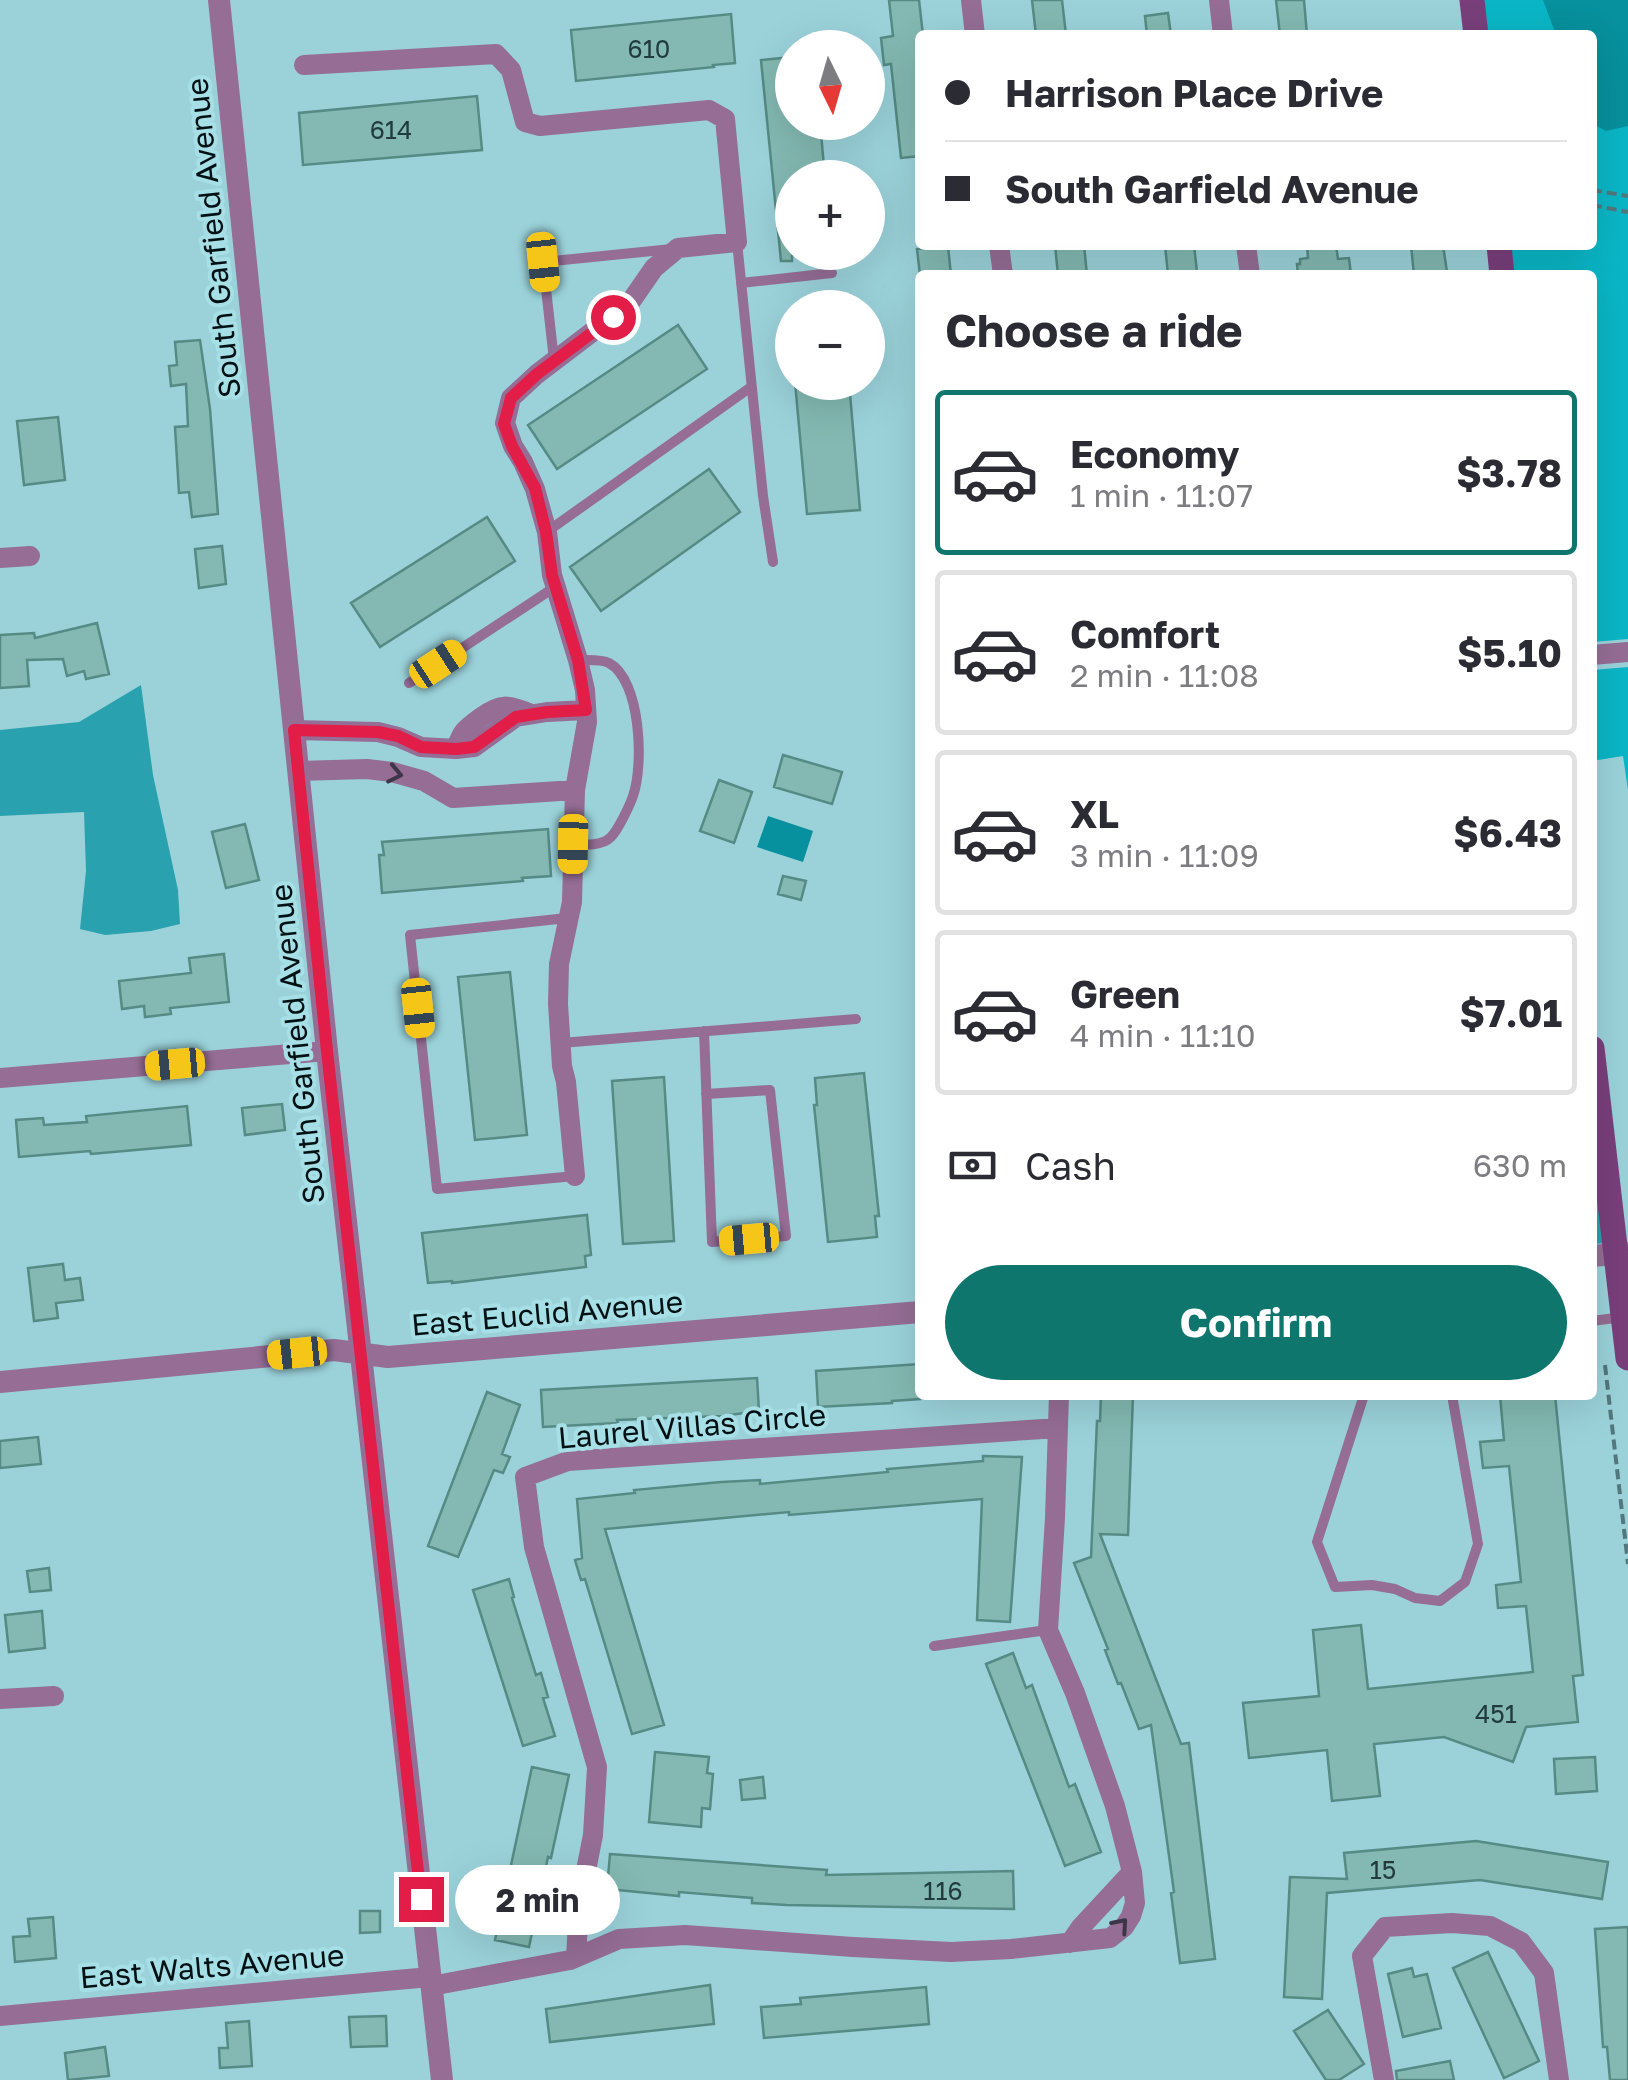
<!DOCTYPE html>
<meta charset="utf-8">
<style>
:root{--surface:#fff;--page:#f7f7f7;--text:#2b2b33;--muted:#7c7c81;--line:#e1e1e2;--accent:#0f766e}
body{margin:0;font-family:"Golos Text",sans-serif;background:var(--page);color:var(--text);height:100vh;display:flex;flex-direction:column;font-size:38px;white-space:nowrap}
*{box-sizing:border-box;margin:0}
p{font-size:32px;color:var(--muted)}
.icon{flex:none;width:55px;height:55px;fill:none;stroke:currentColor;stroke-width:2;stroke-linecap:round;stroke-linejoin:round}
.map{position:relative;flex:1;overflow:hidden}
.sheet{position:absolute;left:915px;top:270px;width:682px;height:1130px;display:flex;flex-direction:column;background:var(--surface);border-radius:10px;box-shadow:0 10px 40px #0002}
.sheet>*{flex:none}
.banner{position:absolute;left:915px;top:30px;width:682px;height:220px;border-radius:10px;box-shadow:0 10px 40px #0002;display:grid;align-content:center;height:220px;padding:0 30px;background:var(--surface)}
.needle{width:65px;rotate:175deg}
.tools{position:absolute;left:775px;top:30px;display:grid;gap:20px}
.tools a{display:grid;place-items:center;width:110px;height:110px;border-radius:50%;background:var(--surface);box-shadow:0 10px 40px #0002;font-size:50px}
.end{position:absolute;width:45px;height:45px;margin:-22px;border:12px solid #e11d48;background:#fff;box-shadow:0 0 0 5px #fff}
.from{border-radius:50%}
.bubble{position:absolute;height:70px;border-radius:35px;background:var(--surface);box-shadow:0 10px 40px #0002;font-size:32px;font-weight:700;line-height:70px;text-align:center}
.car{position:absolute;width:30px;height:60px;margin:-30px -15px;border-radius:12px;box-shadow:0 0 8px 2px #0007;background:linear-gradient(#f5c518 24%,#345 0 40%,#f5c518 0 76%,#345 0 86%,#f5c518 0)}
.banner b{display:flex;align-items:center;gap:35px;height:95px;font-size:38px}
.banner b+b{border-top:2px solid var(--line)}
.banner i{width:25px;height:25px;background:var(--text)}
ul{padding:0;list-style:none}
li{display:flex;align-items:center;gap:30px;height:165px;margin:0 20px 15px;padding:0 10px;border:5px solid var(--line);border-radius:10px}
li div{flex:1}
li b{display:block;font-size:38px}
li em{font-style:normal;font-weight:700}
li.selected{border-color:var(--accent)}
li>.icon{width:90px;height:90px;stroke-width:1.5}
h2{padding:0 30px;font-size:45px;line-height:120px}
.pay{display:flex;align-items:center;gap:25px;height:110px;padding:0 30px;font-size:38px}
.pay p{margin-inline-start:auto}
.button{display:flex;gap:20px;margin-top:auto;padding:20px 30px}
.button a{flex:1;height:115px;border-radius:60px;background:var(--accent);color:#fff;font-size:40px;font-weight:700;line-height:115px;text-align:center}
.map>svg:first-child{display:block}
.green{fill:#0ab6c6}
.forest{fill:#2aa1ae}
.water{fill:#07909d}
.building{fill:#83b9b2;stroke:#568b85;stroke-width:2.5}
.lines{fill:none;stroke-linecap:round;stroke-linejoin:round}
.path{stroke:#52777d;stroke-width:4;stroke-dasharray:10 5;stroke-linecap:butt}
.service{stroke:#956d95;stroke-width:10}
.minor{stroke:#956d95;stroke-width:20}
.tertiary{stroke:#956d95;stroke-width:22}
.secondary{stroke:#793f7b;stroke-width:25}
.oneway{stroke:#3c3648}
.route{stroke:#e11d48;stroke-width:12}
.labels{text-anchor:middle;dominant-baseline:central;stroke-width:8;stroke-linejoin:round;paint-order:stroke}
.number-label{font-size:25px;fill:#213b3c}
.street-label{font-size:30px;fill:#001114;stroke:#a7dfe7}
</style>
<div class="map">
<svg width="1628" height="2080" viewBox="0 0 1628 2080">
<rect width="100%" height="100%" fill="#9bd2da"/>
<path class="green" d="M1484,0H1628V639L1593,642L1592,275H1514L1511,245H1592V35H1488Z
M1628,667V790L1623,756L1592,761L1593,670Z"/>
<path class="forest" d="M141,685L153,775L178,890L180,924L151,931L105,935L80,929L86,871L84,812L0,816V730L79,722Z
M1592,1136L1606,1243L1593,1244H1592Z"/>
<path class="water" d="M1543,0H1628V126L1606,131L1593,124L1592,35H1556Z
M768,816L813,831L803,862L757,847Z"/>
<path class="building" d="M889,0H919L923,35H920V156L901,158L891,64L884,65L881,38L893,36Z
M1032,0H1062L1066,35H1036Z
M1276,0H1304L1307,35H1280Z
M1168,13L1171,35H1147L1145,16Z
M731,14L735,63L713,65L714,67L576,81L571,30Z
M792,57V122H820L825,178H792V261H781L761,60Z
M477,96L482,150L303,165L299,113Z
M1055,245H1084L1087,275H1058Z
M1165,245H1194L1197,272L1168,275Z
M1307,245H1336L1338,259L1349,258L1351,275H1298L1297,264H1300V259L1308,258Z
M1411,245H1443L1447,272L1414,275Z
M948,246L951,275H920L917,249Z
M678,325L707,369L557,469L528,425Z
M200,340L210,409L218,514L192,517L189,492L179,493L175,427L188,426L186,384L171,386L169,366L177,365L175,342Z
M795,382H849L860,510L807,514Z
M58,417L65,480L24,485L17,421Z
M709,469L740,512L601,611L570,567Z
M487,517L515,561L380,647L351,603Z
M222,546L226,584L199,588L195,549Z
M97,623L109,674L86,679L84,671L67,676L63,659L27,660L29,686L0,688V635L34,633L35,638Z
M783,755L842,772L832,804L774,787Z
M719,780L752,792L734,843L700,831Z
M245,824L259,880L226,888L212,832Z
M548,829L551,876L522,878L523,881L382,893L379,855H384L382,842Z
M783,876L806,881L801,900L778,894Z
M224,954L229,1002L170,1008L171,1014L145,1017L144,1006L122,1009L119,981L191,973L189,958Z
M510,972L527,1135L475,1140L458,977Z
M864,1073L879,1216H875L877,1237L828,1242L814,1105H817L815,1078Z
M664,1077L674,1241L623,1244L612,1081Z
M282,1104L285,1130L245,1135L242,1108Z
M187,1106L191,1145L91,1154L90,1151L19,1157L16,1120L43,1118L44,1125L87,1122L86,1116Z
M587,1215L591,1255L585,1256L586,1267L452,1283V1281L428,1283L422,1233Z
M63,1264L65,1280L80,1278L83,1300L56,1303L58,1318L34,1321L28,1268Z
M920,1364V1399L892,1401V1403L818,1407L816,1371Z
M757,1378L759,1411L723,1416L617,1420L618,1423L543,1427L541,1390Z
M487,1392L520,1405L502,1454L510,1457L503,1473L494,1470L458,1557L428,1546Z
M1101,1395H1133L1128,1535L1100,1534L1181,1744L1189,1743L1215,1959L1180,1963L1171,1893L1174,1892L1151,1725L1139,1729L1121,1683L1118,1684L1105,1650L1108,1649L1074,1563L1091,1557L1097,1421H1100Z
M1500,1395H1555L1583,1675L1573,1676L1578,1722L1526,1727L1513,1762L1444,1737L1374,1744L1380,1796L1332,1801L1327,1750L1249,1758L1243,1703L1319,1696L1313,1630L1361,1625L1368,1689L1533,1672L1526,1606L1498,1608L1496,1585L1521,1582L1509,1466L1483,1468L1480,1442L1504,1440Z
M38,1437L41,1464L0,1468V1441Z
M983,1456L1022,1457L1010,1622L977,1620L982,1499L789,1515V1512L605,1529L664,1725L632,1734L585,1579L581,1580L575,1560L582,1558L577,1499L635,1493L634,1490L721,1482L760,1480V1484L888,1472L887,1469L983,1461Z
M49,1568L51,1590L30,1592L27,1571Z
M509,1579L514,1597L512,1598L536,1675L541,1673L548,1697L543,1698L555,1736L523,1746L473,1590Z
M42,1611L45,1648L9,1652L5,1615Z
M1013,1653L1026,1688L1032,1685L1069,1787L1075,1784L1101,1852L1065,1866L986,1664Z
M655,1752L709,1757L707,1773L713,1774L710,1809L702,1808L701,1827L649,1822Z
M1595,1757L1597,1791L1556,1794L1554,1759Z
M532,1767L569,1775L551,1858L548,1857L529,1947L495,1940Z
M763,1777L765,1798L742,1800L740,1780Z
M1476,1841L1608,1862L1602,1899L1480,1880L1327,1893L1322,1999L1284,1997L1290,1877L1347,1879L1344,1853Z
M610,1854L827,1870L826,1875L1013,1871L1014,1909L786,1905L752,1903V1898L679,1892V1896L607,1889Z
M360,1911H380V1932L360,1933Z
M53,1917L56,1958L15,1962L13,1937L30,1936L28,1919Z
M1628,1927V2080H1610L1607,2047H1603L1595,1929Z
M1488,1952L1539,2061L1504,2078L1453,1968Z
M1412,1968L1414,1977L1427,1974L1441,2028L1403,2037L1388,1974Z
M710,1985L714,2024L550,2042L546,2009Z
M926,1987L929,2024L764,2038L761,2007L801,2004L800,1998Z
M1328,2010L1364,2064L1339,2080H1326L1294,2031Z
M386,2016L387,2046L351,2047L349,2017Z
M249,2021L252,2066L220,2068L219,2048H228L226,2023Z
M105,2047L109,2076L68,2080L65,2053Z
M1450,2061L1454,2080H1397L1396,2071Z"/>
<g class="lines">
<path class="path" d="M1592,190L1628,196
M1592,205L1628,212
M1605,1365L1628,1564"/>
<path class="service" d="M737,242L763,496L773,562
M741,283L832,273
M554,360L543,262L672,249
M548,531L751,387
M409,683L555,587
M574,844C586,845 602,846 611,837C618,830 630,805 633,796C644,765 641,680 609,663C602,659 587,660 578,660
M567,918L410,935L437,1189L575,1176
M704,1031L712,1242L786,1236L770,1090L706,1094
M561,1043L856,1019
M1592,1321L1623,1317
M1364,1395L1317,1542L1335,1587L1372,1585L1395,1589L1415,1598L1440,1601L1465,1582L1478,1544L1452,1395
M934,1646L1047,1630"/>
<path class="minor" d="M971,0L975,35
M1219,0L1223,35
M304,65L496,54L511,70L525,122L540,126L709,110L725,119L737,242L678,248L654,268L629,304L537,374L511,398L505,423L513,446L523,462L535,489L547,532L552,575L578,660L585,690L587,722L575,790L572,902L559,964L558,1004L562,1066L566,1082L575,1176
M999,245L1003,275
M1246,245L1250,275
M0,558L30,556
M1592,655L1628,652
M294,730L378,732L398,737L421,747L456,749L474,747L516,717L547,712L586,710
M456,749C462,731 465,729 480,718C500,703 508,704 531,714
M298,771L367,769L392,772L424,781L453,798L575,790
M0,1078L327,1051
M0,1699L54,1696
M1070,1943L1081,1927L1132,1872
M576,1957L579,1906L593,1835L597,1767L534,1547L525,1477L568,1461L1058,1428
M431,1986L570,1960L619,1939L685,1935L853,1947L951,1952L1011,1949L1110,1938L1124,1927L1131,1916L1135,1903L1132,1872L1115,1806L1075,1693L1048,1630L1055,1518L1059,1395
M0,2016L430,1977
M1384,2080L1362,1956L1385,1927L1452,1923L1490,1926L1521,1942L1544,1973L1559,2080"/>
<path class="tertiary" d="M219,0L327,1051L442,2080
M1592,1256L1628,1253
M0,1382L334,1350L388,1357L920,1312"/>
<path class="secondary" d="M1472,0L1476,35
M1499,245L1502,275
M1592,1048L1628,1358"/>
</g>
<defs><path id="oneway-chevron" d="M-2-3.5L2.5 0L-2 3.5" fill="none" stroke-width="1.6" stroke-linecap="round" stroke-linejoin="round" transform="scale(2.5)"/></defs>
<g class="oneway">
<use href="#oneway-chevron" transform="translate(395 774) rotate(12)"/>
<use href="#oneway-chevron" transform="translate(1121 1925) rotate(-49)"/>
</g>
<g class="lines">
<path class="route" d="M421,1899L327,1051L294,730L378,732L398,736L421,747L456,749L474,747L516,717L547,712L586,710L578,660L552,575L546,532L535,488L512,446L504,424L511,398L537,374L613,317"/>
</g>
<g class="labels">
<g class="number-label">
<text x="649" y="48">610</text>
<text x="391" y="129">614</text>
<text x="1496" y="1713">451</text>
<text x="1383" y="1869">15</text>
<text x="943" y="1890">116</text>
</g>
<g class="street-label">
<text transform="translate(213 238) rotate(-96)">South Garfield Avenue</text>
<text transform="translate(297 1044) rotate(-96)">South Garfield Avenue</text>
<text transform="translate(547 1313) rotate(-5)">East Euclid Avenue</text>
<text transform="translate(692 1426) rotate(-5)">Laurel Villas Circle</text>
<text transform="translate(212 1966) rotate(-5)">East Walts Avenue</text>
</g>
</g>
</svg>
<div class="tools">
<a><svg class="needle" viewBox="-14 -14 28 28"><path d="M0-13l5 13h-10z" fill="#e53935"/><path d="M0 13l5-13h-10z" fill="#7c7c81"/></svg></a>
<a>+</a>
<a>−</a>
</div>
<i class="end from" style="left:613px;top:317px"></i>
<i class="end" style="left:421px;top:1899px"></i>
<div class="bubble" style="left:455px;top:1865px;width:165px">2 min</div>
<i class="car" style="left:543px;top:262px;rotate:174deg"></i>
<i class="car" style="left:438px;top:664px;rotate:57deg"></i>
<i class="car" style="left:573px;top:844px;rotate:181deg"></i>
<i class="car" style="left:418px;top:1008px;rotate:174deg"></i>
<i class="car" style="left:175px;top:1064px;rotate:265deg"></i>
<i class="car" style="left:749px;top:1239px;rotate:265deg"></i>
<i class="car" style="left:297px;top:1353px;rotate:264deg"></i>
<div class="banner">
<b><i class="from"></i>Harrison Place Drive</b>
<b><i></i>South Garfield Avenue</b>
</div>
<section class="sheet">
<h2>Choose a ride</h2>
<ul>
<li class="selected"><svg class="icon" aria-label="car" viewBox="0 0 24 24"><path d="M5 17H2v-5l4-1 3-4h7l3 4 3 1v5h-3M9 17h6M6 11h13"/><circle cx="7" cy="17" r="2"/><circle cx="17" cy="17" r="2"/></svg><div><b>Economy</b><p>1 min · 11:07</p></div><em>$3.78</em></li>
<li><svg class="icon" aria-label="car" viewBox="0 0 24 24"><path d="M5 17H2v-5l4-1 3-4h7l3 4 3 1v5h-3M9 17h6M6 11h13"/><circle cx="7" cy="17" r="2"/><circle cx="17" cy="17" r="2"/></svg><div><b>Comfort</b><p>2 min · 11:08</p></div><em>$5.10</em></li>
<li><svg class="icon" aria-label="car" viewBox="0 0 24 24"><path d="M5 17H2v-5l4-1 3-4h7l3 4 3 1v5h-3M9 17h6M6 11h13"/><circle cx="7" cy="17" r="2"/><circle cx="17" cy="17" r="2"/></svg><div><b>XL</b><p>3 min · 11:09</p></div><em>$6.43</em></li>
<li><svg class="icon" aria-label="car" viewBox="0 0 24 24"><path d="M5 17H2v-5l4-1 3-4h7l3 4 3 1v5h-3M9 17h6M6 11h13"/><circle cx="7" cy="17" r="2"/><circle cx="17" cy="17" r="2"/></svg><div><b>Green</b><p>4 min · 11:10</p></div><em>$7.01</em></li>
</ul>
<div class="pay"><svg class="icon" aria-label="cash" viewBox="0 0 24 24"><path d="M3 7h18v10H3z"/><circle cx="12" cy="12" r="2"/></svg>Cash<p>630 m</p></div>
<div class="button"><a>Confirm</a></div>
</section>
</div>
